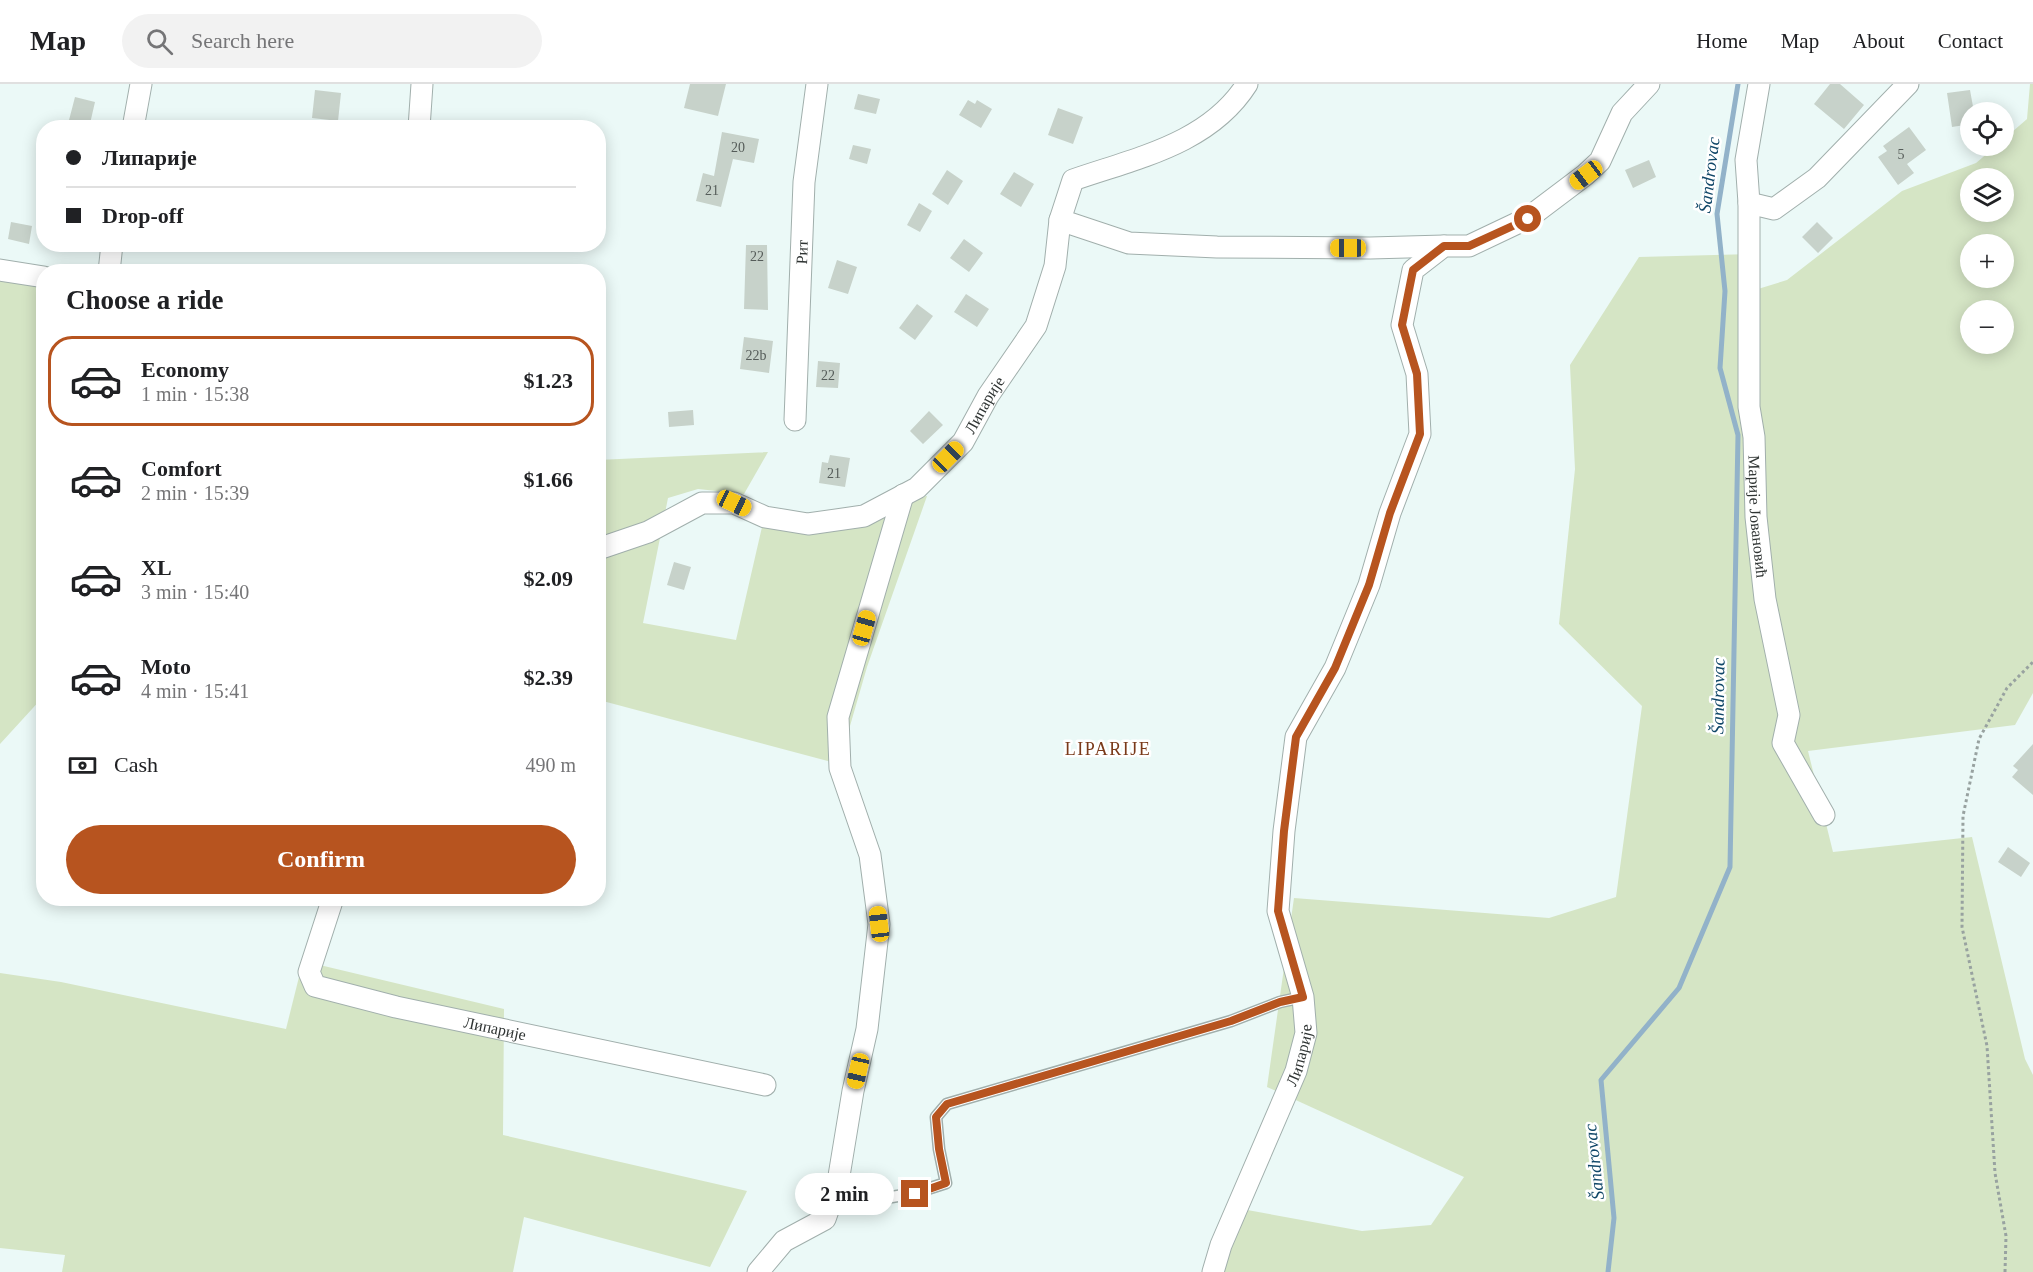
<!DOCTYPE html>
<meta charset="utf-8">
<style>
:root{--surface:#fff;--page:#f2f2f2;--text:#202124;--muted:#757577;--line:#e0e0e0;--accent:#b7541f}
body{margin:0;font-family:"Times New Roman",serif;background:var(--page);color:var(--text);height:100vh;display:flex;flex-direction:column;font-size:22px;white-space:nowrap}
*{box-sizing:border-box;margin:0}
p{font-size:20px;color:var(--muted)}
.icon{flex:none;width:33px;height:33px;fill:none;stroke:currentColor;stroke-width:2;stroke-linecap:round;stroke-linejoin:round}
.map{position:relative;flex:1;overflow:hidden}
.side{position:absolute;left:36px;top:180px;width:570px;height:642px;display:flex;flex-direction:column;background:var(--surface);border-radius:24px;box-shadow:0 3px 15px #0003}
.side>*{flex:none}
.guide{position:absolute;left:36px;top:36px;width:570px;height:132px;border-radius:24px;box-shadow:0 3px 15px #0003;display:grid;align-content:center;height:132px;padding:0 30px;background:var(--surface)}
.buttons{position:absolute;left:1960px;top:18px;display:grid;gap:12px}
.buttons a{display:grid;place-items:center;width:54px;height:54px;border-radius:50%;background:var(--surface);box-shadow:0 3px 15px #0003;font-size:30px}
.end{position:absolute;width:27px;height:27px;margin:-14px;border:8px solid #b7541f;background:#fff;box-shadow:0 0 0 3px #fff}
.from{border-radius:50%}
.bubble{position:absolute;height:42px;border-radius:21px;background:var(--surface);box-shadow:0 3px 15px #0003;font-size:20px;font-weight:700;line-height:42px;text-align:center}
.car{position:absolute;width:18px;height:36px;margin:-18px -9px;border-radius:8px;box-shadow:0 0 4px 2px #0007;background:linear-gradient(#f5c518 24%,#345 0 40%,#f5c518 0 76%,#345 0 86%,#f5c518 0)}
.guide b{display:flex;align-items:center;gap:21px;height:57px;font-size:22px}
.guide b+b{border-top:2px solid var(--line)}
.guide i{width:15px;height:15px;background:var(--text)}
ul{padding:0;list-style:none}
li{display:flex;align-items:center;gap:18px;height:90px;margin:0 12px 9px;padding:0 18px;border:3px solid transparent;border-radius:24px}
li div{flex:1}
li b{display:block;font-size:22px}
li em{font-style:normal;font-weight:700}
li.selected{border-color:var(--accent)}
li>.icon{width:54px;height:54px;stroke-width:1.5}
h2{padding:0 30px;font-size:27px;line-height:72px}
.pay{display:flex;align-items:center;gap:15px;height:66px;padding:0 30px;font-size:22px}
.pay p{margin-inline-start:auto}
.primary-button{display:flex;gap:12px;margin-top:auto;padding:12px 30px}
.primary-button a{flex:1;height:69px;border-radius:36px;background:var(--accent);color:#fff;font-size:24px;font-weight:700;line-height:69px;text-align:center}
header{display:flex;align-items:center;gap:36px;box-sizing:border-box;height:84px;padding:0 30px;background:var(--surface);border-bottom:2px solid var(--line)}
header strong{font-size:28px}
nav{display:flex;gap:33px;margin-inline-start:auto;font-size:21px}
.search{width:420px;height:54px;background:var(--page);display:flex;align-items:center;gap:15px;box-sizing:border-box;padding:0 21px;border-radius:33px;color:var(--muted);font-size:22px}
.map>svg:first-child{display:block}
.green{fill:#d5e5c5;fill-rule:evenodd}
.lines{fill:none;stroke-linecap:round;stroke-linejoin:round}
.stream{stroke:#92b2c9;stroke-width:5}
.building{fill:#c7d2ca}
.lane-casing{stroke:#a1afac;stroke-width:13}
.street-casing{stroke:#a1afac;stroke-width:23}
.path{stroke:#98a2a0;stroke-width:3;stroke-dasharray:3 3;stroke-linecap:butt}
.lane{stroke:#fff;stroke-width:10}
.street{stroke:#fff;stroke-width:21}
.route{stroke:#b7541f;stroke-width:8}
.labels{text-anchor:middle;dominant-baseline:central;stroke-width:5;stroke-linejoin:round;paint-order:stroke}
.number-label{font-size:14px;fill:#555c59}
.street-label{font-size:16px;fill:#2f3433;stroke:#fff}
.water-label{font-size:18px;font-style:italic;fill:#104768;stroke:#fff}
.neighbourhood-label{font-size:18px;letter-spacing:1.5px;fill:#7a3a1a;stroke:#fff}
</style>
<header>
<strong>Map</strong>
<div class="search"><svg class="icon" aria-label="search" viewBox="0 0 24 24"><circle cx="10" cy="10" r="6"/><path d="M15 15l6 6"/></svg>Search here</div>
<nav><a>Home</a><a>Map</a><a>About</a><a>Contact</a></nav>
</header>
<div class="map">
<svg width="2033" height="1188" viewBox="0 0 2033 1188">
<rect width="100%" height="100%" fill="#ebf9f7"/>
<path class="green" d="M2030,0H2033V609L2015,641L1808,667L1833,768L1972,753L2025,975L2033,991V1188H1205L1231,1123L1362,1147L1431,1141L1464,1093L1267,1003L1294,814L1549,834L1616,813L1642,622L1559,540L1575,385L1570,281L1639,173L1752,170L1758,205L1787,196L1902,107L1976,79L1996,62H2004V55L2027,35ZM1971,94H2004V128H1971ZM1971,160H2004V194H1971ZM1971,226H2004V260H1971Z
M0,194L44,200L43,613L0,660Z
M768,368L744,410L698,405L668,414L643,539L736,556L765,430L789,433L927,412L867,583L839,680L599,616L598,376Z
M303,877L504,925L503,1051L747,1107L710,1183L524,1133L513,1188H62L65,1171L0,1164V889L61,898L286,945Z"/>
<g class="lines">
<path class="stream" d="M1608,1188L1614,1134L1601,996L1679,904L1730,783L1738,351L1720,284L1725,207L1717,130L1738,0"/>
</g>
<path class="building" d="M690,0H726L718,32L684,24Z
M1830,0H1840L1864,21L1844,45L1814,20Z
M315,6L341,9L338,37L312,34Z
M1970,6L1974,28H1971V40L1952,43L1947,9Z
M858,10L880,15L876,30L854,25Z
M75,13L95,18L89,44L68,40Z
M968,16L975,20L977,16L992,25L981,44L959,31Z
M1058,24L1083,33L1073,60L1048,51Z
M1909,43L1926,66L1907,80L1914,89L1898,101L1878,73L1887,67L1883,62Z
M722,48L759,55L754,79L733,75L721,123L696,117L703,89L714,92Z
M853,61L871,65L867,80L849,75Z
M1649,76L1656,93L1633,104L1625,86Z
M947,86L963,97L948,121L932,110Z
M1014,88L1034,100L1021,123L1000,110Z
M919,119L932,127L920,148L907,141Z
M11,138L32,142L29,160L8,155Z
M1817,138L1833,154L1818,169L1802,153Z
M964,155L983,169L969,188L950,174Z
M746,161H767L768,226L744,225Z
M837,176L857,183L848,210L828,204Z
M966,210L989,225L977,243L954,228Z
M917,220L933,232L915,256L899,244Z
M744,253L773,257L769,289L740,285Z
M818,277L840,279L838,304L816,303Z
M693,326L694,341L669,343L668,328Z
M929,327L943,341L923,360L910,347Z
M830,371L850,374L845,403L819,399L822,378L828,379Z
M674,478L691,483L684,506L667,501Z
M2033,660V711L2012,693L2018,686L2013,682Z
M2008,763L2030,779L2021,793L1998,778Z"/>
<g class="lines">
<g class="lane-casing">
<path id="lane" d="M886,1114L915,1109L946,1099L939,1065L936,1033L947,1020L1231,937L1280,918L1303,913"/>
</g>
<g class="street-casing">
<g id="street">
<path d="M1759,0L1746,76L1749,119L1774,125L1817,94L1908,0"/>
<path d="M133,44L141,0"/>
<path d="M419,44L422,0"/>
<path id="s1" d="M1749,119V323L1754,353L1756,433L1765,515L1789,631L1783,659L1824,731"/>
<path d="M1060,136L1129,159L1217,163L1370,164L1444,162"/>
<path d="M0,186L44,193"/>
<path d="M109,188L112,160"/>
<path id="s2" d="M795,336L804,98L817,0"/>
<path id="s3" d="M598,465L648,448L702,419H734L765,433L808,440L864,432L917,404L963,358L988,312L1036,242L1055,182L1060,136L1073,96C1136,74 1209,60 1247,0"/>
<path id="s4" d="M333,814L309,888L315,902L396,923L765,1001"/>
<path d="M758,1188L784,1157L825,1135L838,1098L853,1007L867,945L879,840L870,771L840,684L838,633L903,411"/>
<path id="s5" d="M1213,1188L1221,1161L1296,987L1306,949L1303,913L1278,827L1284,747L1296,653L1335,584L1369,501L1390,429L1420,350L1417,290L1402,241L1413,186L1444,162H1469L1528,134L1585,91L1600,77L1622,29L1649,0"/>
</g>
</g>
<path class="path" d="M2005,1188L2006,1152L1995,1089L1987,962L1962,843L1963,732L1979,655L2007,604L2033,578"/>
<use href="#lane" class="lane"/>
<use href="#street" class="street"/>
</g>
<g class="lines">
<path class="route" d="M915,1110L946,1099L939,1065L936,1033L947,1020L1231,937L1280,918L1303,913L1278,827L1284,747L1296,653L1335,584L1369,501L1390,429L1420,350L1417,290L1402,241L1413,186L1444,162H1469L1528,135"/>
</g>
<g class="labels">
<g class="number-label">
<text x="738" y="63">20</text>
<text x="1901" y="70">5</text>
<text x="712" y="106">21</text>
<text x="757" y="172">22</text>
<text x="756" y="271">22b</text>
<text x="828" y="291">22</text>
<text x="834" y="389">21</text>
</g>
<g class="street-label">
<text stroke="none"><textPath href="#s2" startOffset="168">Рит</textPath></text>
<text stroke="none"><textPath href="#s3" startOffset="448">Липарије</textPath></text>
<text stroke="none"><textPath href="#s1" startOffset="314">Марије Јовановић</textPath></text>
<text stroke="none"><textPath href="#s4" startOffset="278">Липарије</textPath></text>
<text stroke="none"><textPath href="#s5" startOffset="234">Липарије</textPath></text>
</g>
<g class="water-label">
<text transform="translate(1709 91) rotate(-83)">Šandrovac</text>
<text transform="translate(1718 612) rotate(-89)">Šandrovac</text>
<text transform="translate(1594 1078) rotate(-96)">Šandrovac</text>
</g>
<g class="neighbourhood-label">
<text x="1108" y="665">LIPARIJE</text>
</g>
</g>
</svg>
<div class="buttons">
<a><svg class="icon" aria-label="locate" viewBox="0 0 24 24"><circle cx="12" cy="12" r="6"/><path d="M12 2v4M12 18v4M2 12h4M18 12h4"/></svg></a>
<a><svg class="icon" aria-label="layers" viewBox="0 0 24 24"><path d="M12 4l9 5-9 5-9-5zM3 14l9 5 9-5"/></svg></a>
<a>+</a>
<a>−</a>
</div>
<i class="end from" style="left:1528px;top:135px"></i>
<i class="end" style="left:915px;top:1110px"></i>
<div class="bubble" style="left:795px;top:1089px;width:99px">2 min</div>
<i class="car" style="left:1586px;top:91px;rotate:233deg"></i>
<i class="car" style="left:1348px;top:164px;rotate:270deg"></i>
<i class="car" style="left:948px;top:373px;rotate:45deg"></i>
<i class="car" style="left:734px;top:419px;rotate:115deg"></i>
<i class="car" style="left:864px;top:544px;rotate:16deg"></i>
<i class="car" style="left:879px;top:840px;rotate:353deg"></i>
<i class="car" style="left:858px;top:987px;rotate:193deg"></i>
<div class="guide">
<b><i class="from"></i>Липарије</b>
<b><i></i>Drop-off</b>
</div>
<section class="side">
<h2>Choose a ride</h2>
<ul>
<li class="selected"><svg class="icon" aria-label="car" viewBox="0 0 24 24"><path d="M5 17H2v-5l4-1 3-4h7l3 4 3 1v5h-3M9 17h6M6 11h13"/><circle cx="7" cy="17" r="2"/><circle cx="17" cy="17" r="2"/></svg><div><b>Economy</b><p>1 min · 15:38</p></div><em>$1.23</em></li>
<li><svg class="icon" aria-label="car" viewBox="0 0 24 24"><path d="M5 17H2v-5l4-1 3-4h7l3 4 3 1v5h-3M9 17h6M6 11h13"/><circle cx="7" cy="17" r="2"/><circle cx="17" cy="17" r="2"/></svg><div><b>Comfort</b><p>2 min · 15:39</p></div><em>$1.66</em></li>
<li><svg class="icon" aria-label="car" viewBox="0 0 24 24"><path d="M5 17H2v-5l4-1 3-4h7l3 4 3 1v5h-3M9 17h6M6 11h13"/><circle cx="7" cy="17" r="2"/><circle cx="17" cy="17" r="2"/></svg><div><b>XL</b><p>3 min · 15:40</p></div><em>$2.09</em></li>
<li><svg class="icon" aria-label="car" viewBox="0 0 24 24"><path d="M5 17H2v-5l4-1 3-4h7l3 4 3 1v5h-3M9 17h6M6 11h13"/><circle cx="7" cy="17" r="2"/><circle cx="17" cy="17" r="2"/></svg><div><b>Moto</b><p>4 min · 15:41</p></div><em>$2.39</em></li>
</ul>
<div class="pay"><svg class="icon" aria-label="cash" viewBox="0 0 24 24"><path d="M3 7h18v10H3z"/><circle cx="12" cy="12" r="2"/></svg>Cash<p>490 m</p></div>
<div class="primary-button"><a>Confirm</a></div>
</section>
</div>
